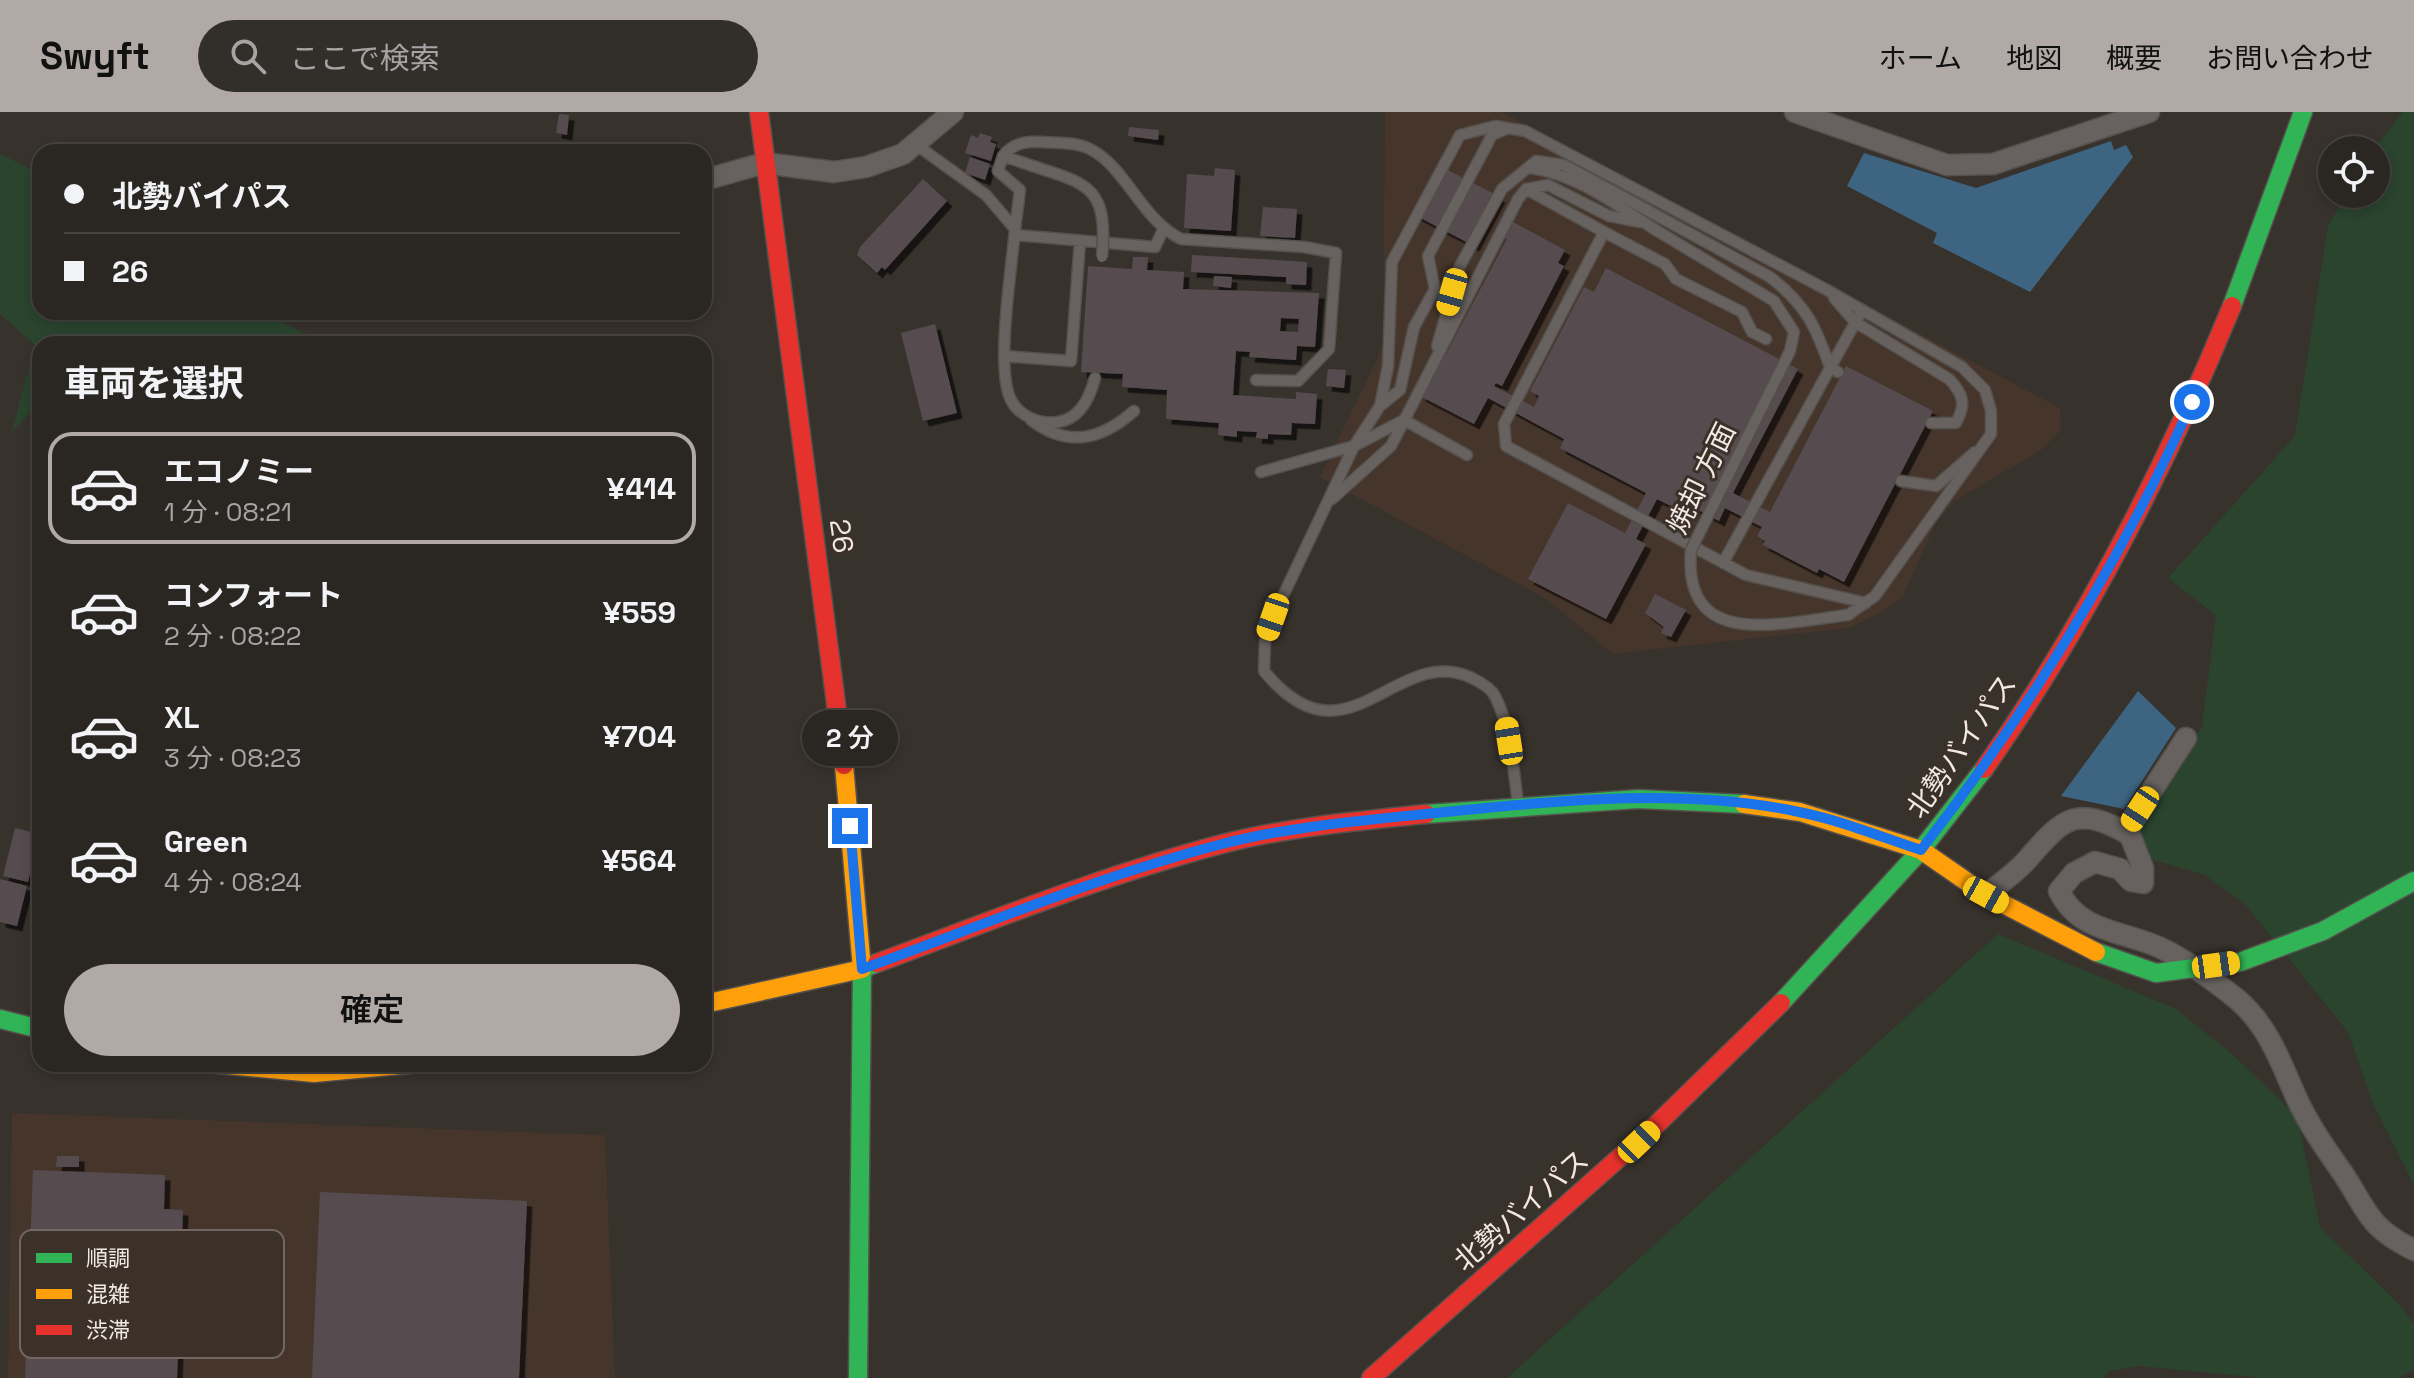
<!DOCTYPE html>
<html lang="ja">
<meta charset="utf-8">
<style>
:root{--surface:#2a2622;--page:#322e2a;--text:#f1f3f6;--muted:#a5a5a5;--line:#464340;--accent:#b0a9a5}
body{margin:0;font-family:"Space Grotesk","Noto Sans JP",sans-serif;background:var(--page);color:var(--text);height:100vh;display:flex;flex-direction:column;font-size:30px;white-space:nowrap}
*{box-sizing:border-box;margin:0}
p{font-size:26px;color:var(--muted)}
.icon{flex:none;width:44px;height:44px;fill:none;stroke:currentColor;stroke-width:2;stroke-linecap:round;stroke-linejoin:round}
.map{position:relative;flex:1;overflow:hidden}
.side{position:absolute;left:32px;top:224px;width:680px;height:736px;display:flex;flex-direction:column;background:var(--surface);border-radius:24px;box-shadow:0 4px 12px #0003,0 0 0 2px var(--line)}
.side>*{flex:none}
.banner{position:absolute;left:32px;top:32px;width:680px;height:176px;border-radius:24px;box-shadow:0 4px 12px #0003,0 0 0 2px var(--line);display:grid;align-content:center;height:176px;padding:0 32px;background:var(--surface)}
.buttons{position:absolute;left:2318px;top:24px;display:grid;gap:16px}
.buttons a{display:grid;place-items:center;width:72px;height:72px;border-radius:50%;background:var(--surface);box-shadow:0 4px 12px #0003,0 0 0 2px var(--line);font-size:40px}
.end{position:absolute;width:36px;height:36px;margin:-18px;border:10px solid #1a73e8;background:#fff;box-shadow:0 0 0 4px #fff}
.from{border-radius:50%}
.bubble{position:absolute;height:56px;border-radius:28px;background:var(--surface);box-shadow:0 4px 12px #0003,0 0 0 2px var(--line);font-size:26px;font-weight:600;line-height:56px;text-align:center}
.car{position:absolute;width:24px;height:48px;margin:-24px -12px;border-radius:10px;box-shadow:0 0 6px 2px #0007;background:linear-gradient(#f5c518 24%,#345 0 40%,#f5c518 0 76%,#345 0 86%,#f5c518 0)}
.banner b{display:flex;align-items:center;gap:28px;height:76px;font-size:30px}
.banner b+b{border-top:2px solid var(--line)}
.banner i{width:20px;height:20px;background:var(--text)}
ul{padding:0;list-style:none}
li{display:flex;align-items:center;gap:24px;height:112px;margin:0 16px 12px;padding:0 16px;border:4px solid transparent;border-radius:24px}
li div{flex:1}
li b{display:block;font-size:30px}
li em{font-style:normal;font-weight:600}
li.on{border-color:var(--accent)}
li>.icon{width:72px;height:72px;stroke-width:1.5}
h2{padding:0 32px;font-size:36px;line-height:96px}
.primary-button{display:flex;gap:16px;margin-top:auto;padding:16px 32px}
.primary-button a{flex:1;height:92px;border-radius:48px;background:var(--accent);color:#111;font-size:32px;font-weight:600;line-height:92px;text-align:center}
header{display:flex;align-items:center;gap:48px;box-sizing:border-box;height:112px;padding:0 40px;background:var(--accent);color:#111}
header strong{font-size:38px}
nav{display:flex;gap:44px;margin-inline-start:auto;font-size:28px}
.search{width:560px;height:72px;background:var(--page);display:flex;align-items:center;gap:20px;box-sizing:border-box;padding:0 28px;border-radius:44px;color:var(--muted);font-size:30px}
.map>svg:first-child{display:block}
.built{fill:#45352b}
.green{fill:#2a442e}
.water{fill:#3d6481}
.building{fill:#564c50;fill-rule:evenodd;filter:url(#shadow)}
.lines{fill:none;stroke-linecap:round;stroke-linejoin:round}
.lane-casing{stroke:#55504c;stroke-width:13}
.street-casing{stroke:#55504c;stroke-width:23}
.fast-casing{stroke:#55504c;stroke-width:21}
.slow-casing{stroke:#55504c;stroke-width:21}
.jam-casing{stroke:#55504c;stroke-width:21}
.lane{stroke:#67625f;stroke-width:10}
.street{stroke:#67625f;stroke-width:20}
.fast{stroke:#30b455;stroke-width:18}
.slow{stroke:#ff9f0a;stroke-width:18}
.jam{stroke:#e5322d;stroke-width:18}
.lane-bridge-casing{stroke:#55504c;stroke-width:13;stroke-linecap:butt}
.lane-bridge{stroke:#67625f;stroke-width:10}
.route{stroke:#1a73e8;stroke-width:10}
.labels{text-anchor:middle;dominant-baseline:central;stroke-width:6;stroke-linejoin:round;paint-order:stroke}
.street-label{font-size:28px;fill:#f1e9e5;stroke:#3c3129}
.key{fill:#3c3129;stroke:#726861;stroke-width:2}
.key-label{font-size:22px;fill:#f1e9e5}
</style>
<header>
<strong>Swyft</strong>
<div class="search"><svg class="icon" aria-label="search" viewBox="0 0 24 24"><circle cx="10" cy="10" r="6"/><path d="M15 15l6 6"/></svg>ここで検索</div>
<nav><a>ホーム</a><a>地図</a><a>概要</a><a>お問い合わせ</a></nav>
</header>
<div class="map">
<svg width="2414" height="1266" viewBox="0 0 2414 1266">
<defs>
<filter id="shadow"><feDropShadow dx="5.5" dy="5.5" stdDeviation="0" flood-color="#0009"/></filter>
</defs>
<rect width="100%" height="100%" fill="#38322d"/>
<path class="built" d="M1385,0H1502L2060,296L2061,318L2040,339L1954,389L1935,413L1903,484L1878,502L1849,516L1613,542L1545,486L1320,365L1383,235Z
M12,1001L605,1023L615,1266H8Z"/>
<path class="green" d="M2403,0H2414V1073L2373,991L2348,920L2245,792L2205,763L2147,746L2136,716L2202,615L2216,503L2168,466L2295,324L2328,114L2346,82H2376V38H2373Z
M0,42L40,61V200H259L328,232H40V290L12,320L35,233L0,202Z
M1998,822L2176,897L2231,941L2297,1004L2320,1115L2403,1196L2414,1213V1257L2400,1266H2262L2140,1254L2109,1259L2103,1266H1507Z"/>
<path class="water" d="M2111,29L2114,38L2126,33L2133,45L2030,180L1933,131L1937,121L1847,74L1864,41L1976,76Z
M2138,579L2176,616L2124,697L2061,684Z"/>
<path class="building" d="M559,2L569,3L567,23L556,21Z
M1129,15L1159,18L1158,28L1128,24Z
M980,21L992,25L990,30L996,32L991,49L965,41L971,23L978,26Z
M970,45L990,52L985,68L965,61Z
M1438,53L1500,85L1474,134L1413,102Z
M1215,56L1235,58L1231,119L1184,116L1187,62L1214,64Z
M923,67L947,89L885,158L882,155L877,161L857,143L860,135Z
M1263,95L1297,97L1295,126L1260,124Z
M1511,109L1565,138L1558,151L1564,154L1502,274L1496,271L1494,274L1534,295L1539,284L1530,279L1584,175L1594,180L1606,156L1798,257L1733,381L1770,400L1846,254L1933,299L1844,470L1819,457L1817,461L1763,433L1765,429L1757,424L1762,415L1725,396L1719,409L1683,390L1679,398L1657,387L1636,427L1646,432L1606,507L1528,467L1568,391L1625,421L1646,381L1560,336L1564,327L1488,286L1474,312L1420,284L1442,240L1446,242L1507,127L1503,125Z
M1192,143L1307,150L1306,173L1286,172V165L1191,160Z
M1133,145H1148L1147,158L1184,160L1183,177L1319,181L1315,235L1297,234L1296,248L1249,245L1250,240L1236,239L1233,283L1296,287V280L1317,282L1315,312L1292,311L1291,323L1268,322V327L1256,326L1257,320L1237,319V325L1218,323L1219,311L1166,307L1167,278L1122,275L1123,262L1081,260L1088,154L1132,157ZM1281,206L1299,207L1298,220L1280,219Z
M1214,164L1232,165L1231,176L1213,174Z
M935,212L957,301L923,309L901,221Z
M1328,257L1346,258L1344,276L1326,274Z
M1655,482L1686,498L1671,525L1661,521L1664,515L1645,501Z
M15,716L40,722L28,770L3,764Z
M0,767L27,774L17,814L0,810Z
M57,1044H79V1055H56Z
M33,1058L165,1063L164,1097L183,1098L177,1266H25Z
M320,1080L527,1089L519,1266H312Z"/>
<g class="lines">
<g class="lane-casing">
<path id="lane" d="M915,32L986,83L1015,117C1012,155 995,257 1011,288C1019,304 1040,313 1058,310C1080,307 1090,285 1095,266
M1003,44C1012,31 1027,29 1041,30C1057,31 1076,30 1090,37C1125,54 1141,107 1181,127L1304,135L1336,141L1329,237L1298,269L1256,268
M1528,56C1573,60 1617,93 1654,117
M1527,77L1548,73L1609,104L1639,110
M1015,117L1020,78L998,59L1003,44L1021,50
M1604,120L1665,152L1676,167L1742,200L1752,220L1766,227
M1015,123L1155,135L1163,118
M1834,186L1855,210L1949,267C1964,283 1966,292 1956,311H1931
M1437,234L1460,154L1502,77L1536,49L1564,53L1770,165C1806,193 1815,213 1830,255L1838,260
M1004,244L1071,249L1080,129
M1380,294L1400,278L1414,215L1435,177L1428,144L1492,23L1506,17
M1031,308C1068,336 1101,328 1134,299
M1261,360L1354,334L1404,308L1467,343
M1901,369L1936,374L1975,340
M1332,387L1391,334L1518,87L1526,77L1604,120L1504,312L1506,334L1746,463L1866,491
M1723,451L1862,198
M1518,691C1513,656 1511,616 1495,584C1491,576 1480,570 1472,566C1395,530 1347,661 1264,559L1265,530L1273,505L1354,334L1380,294L1388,254L1392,150L1460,23L1495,14L1525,19L1827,178L1962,255L1985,278L1991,299V322L1875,484L1848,503"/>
</g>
<g class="street-casing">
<path id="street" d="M1795,0L1947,53L1993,52L2149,0
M704,68L764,51L834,60L866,55L903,42L953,0
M2125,720L2186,626
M1986,783C1999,772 2014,762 2025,750C2063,707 2074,691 2130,723L2143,756V771L2131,769L2120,757L2095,750L2074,761L2059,779C2081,824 2129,818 2167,839C2191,852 2217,871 2238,888C2269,915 2281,951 2297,987C2309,1013 2325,1036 2342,1060C2368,1099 2367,1115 2414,1138"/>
</g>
<g class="fast-casing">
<path id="fast" d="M2232,194L2303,0
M1426,702L1638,687L1744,692
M2096,840L2156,861L2240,850L2323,819L2414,769
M1781,891L1921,738L1984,657
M0,907L40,917
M858,1266L862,857L877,851"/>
</g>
<g class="slow-casing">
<path id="slow" d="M1744,692L1800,700L1921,738L1986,783L2096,840
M704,892L862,857L844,653
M217,952L314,961L411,952"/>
</g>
<g class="jam-casing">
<path id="jam" d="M759,0L844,653
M1984,657C2085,513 2165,357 2232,194
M877,851C991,809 1104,763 1222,732C1288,715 1358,709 1426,702
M1371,1266L1656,1013L1781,891"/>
</g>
<use href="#lane" class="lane"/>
<use href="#street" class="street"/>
<use href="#fast" class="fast"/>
<use href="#slow" class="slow"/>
<use href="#jam" class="jam"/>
<g class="lane-bridge-casing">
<path id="lane-bridge" d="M1021,50C1084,72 1109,69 1102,145
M1654,117L1774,189L1794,220L1790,239L1691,438C1682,541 1783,510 1848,503"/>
</g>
<use href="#lane-bridge" class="lane-bridge"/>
</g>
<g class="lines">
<path class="route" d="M850,714L862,857C981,814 1099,764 1222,732C1288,715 1358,709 1425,702C1547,690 1678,674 1799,700C1840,708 1881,725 1921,738C2028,600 2121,449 2192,290"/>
</g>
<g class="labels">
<g class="street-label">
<text transform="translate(1701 366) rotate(-64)">焼却 方面</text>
<text transform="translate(842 424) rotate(82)">26</text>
<text transform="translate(1961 634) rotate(-55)">北勢バイパス</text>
<text transform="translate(1521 1098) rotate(-41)">北勢バイパス</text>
</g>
</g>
<rect x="20" y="1118" width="264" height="128" rx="12" class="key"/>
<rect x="36" y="1141" width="36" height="10" fill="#30b455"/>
<rect x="36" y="1177" width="36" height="10" fill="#ff9f0a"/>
<rect x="36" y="1213" width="36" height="10" fill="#e5322d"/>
<g class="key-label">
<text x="86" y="1154">順調</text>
<text x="86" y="1190">混雑</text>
<text x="86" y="1226">渋滞</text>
</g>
</svg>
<div class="buttons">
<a><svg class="icon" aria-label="locate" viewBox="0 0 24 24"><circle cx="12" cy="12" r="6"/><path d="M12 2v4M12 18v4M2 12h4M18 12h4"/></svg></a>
</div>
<i class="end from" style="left:2192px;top:290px"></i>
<i class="end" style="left:850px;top:714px"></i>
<div class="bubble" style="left:802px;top:598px;width:96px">2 分</div>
<i class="car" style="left:1452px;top:180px;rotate:196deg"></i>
<i class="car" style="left:1273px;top:505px;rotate:199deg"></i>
<i class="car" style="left:1509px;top:629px;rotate:351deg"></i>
<i class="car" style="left:2140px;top:697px;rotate:213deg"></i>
<i class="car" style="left:1986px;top:783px;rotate:119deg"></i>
<i class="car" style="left:2216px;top:853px;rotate:82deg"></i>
<i class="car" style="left:1639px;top:1030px;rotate:46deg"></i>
<div class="banner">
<b><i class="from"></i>北勢バイパス</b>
<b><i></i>26</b>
</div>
<section class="side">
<h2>車両を選択</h2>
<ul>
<li class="on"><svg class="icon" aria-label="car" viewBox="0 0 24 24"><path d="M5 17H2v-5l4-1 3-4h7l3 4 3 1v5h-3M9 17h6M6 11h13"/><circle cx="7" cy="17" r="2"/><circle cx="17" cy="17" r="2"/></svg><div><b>エコノミー</b><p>1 分 · 08:21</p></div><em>¥414</em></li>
<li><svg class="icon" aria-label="car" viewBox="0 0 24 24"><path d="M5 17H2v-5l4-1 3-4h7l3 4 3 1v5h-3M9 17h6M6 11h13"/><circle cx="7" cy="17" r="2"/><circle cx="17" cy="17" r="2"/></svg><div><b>コンフォート</b><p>2 分 · 08:22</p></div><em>¥559</em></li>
<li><svg class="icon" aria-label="car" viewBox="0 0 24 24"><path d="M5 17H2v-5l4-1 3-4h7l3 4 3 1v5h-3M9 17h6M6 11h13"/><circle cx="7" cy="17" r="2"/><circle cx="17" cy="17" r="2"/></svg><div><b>XL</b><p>3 分 · 08:23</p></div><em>¥704</em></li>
<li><svg class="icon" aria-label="car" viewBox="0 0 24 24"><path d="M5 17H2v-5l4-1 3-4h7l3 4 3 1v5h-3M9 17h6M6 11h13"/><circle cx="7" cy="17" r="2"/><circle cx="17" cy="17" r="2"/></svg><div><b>Green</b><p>4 分 · 08:24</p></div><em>¥564</em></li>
</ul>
<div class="primary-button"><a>確定</a></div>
</section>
</div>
